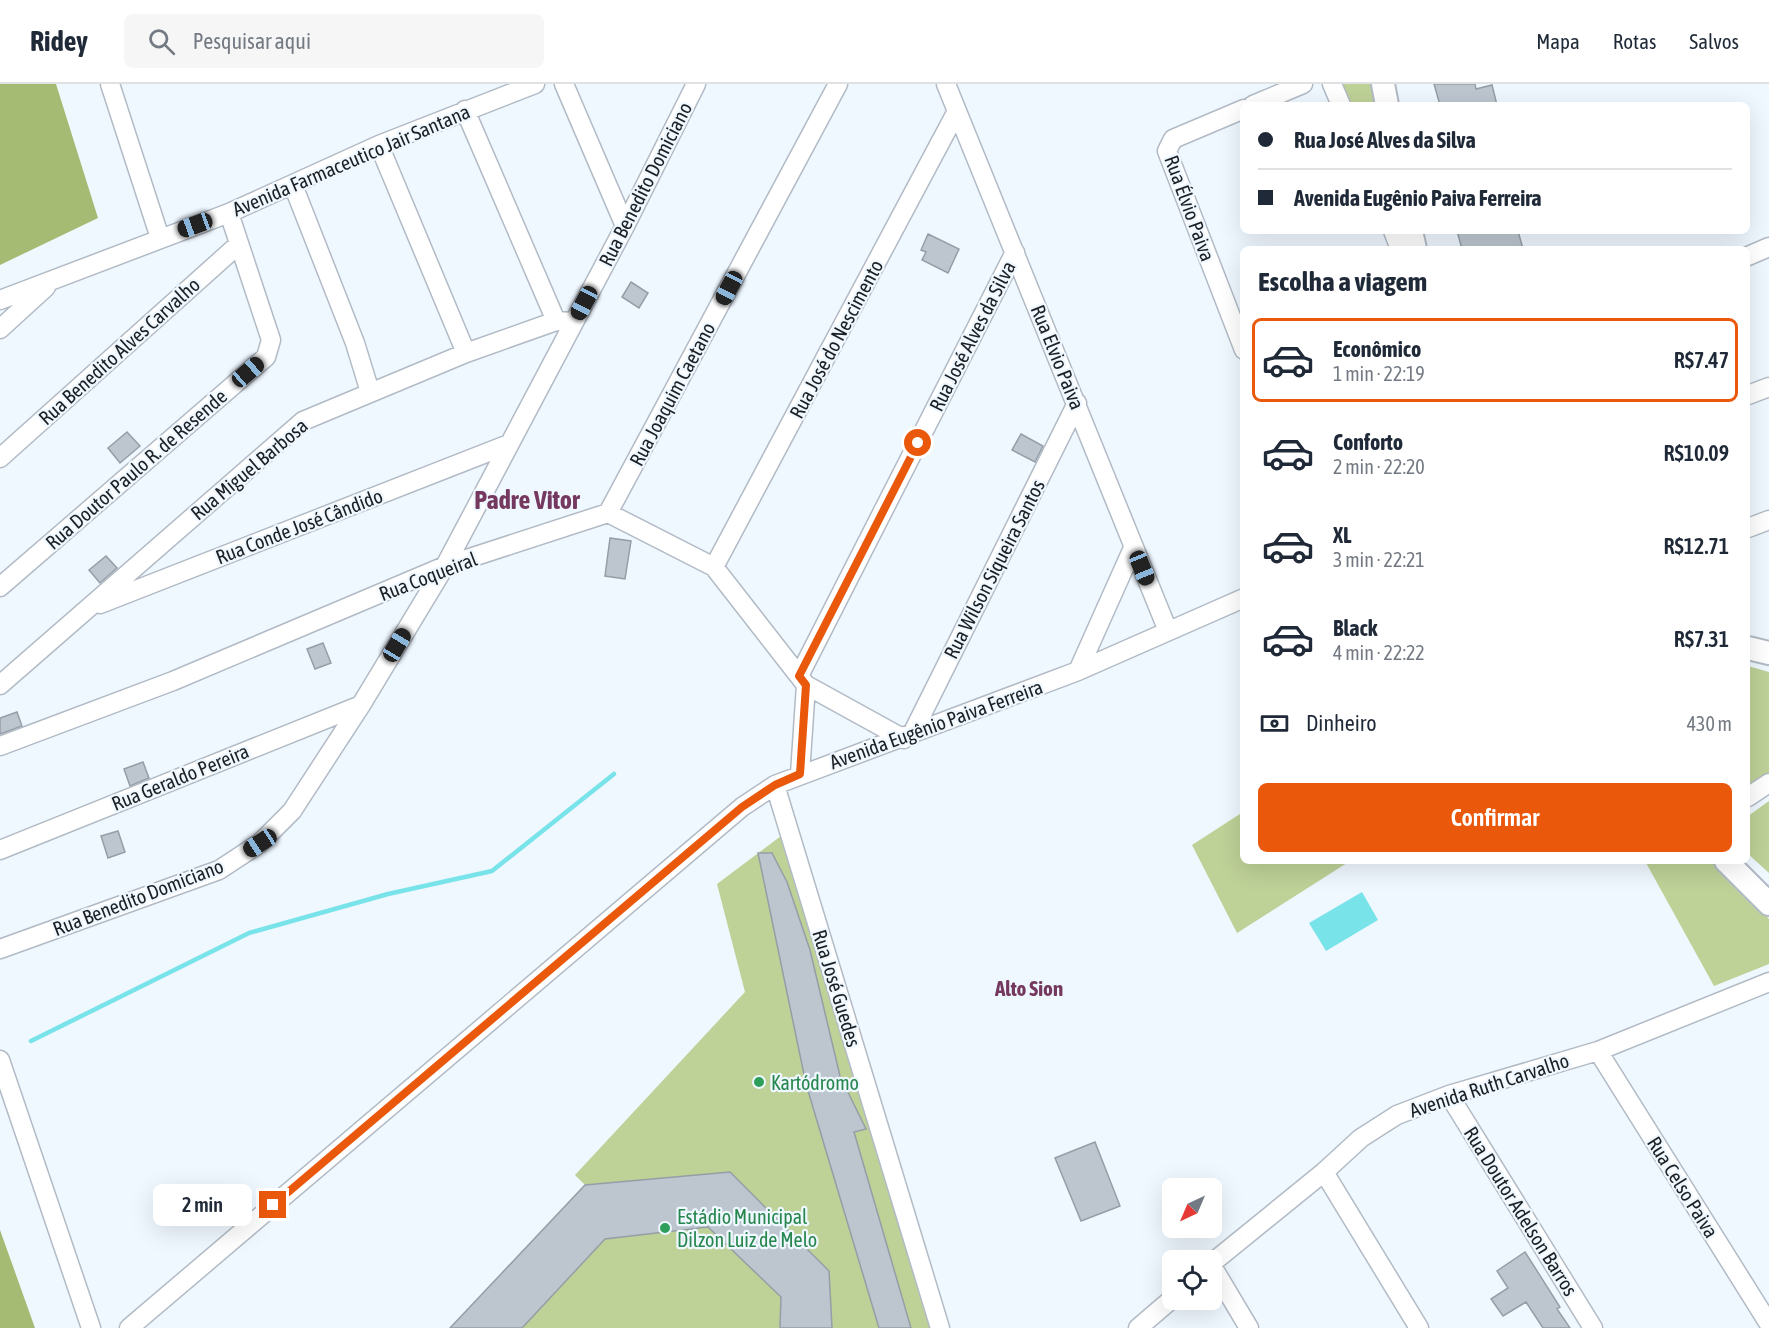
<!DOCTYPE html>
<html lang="pt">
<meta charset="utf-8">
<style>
:root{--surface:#fff;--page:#f6f6f7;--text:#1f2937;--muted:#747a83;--line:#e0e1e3;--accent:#ea580c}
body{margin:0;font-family:"Asap Condensed",sans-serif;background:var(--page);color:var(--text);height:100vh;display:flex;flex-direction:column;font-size:22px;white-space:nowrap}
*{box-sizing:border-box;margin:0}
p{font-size:20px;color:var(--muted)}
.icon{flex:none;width:33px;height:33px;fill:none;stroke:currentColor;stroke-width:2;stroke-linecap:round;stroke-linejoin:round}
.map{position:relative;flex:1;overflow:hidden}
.details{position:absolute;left:1240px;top:162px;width:510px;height:618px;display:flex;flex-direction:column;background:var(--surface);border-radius:9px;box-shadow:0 6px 24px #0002}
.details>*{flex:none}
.banner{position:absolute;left:1240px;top:18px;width:510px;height:132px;border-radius:9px;box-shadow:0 6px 24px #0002;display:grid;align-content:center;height:132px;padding:0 18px;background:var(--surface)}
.needle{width:39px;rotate:224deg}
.buttons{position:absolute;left:1162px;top:1094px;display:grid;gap:12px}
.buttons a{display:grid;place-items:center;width:60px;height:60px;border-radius:9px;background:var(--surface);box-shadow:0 6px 24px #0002;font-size:30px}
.end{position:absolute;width:27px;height:27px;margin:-14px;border:8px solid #ea580c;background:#fff;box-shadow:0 0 0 3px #fff}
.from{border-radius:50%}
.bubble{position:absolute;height:42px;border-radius:9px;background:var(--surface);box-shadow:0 6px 24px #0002;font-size:20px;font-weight:600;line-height:42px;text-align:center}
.car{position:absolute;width:18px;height:36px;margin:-18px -9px;border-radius:8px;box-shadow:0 0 4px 2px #0007;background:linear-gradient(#222 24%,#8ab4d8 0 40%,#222 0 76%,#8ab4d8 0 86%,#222 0)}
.banner b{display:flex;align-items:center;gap:21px;height:57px;font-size:22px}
.banner b+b{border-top:2px solid var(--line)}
.banner i{width:15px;height:15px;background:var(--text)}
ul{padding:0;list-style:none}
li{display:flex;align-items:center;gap:18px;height:84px;margin:0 12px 9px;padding:0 6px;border:3px solid transparent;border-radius:9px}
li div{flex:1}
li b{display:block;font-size:22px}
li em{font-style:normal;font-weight:600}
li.selected{border-color:var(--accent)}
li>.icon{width:54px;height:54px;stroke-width:1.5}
h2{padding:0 18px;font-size:27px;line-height:72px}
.pay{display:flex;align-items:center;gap:15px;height:66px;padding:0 18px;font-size:22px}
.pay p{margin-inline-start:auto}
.action{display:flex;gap:12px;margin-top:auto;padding:12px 18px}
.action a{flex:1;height:69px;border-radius:9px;background:var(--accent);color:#fff;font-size:24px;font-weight:600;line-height:69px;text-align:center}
header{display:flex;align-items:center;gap:36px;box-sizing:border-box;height:84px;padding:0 30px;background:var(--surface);border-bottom:2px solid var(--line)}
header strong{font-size:28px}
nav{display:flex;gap:33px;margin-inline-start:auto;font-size:21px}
.search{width:420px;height:54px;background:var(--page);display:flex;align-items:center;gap:15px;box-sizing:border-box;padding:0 21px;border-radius:9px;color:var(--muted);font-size:22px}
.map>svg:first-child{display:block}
.green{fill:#bed197}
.forest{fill:#a5bb74}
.water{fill:#79e3ea}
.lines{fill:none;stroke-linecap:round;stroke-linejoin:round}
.stream{stroke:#79e3ea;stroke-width:4.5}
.building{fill:#bdc6cf;stroke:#959ea7;stroke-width:1.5}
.minor-casing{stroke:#b2bbc5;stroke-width:21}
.tertiary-casing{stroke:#b2bbc5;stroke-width:26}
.minor{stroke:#fff;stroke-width:18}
.tertiary{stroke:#fff;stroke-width:22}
.route{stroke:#ea580c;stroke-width:8}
.leisure-dot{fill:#2e9e5b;stroke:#eff7ff;stroke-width:2}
.labels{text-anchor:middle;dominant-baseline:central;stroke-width:4.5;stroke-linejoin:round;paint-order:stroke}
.street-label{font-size:20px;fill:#1c2023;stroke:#eff7ff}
.leisure-label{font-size:20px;fill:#27864d;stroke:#eff7ff;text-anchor:start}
.neighbourhood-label{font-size:21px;font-weight:bold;fill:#75385f;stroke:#eff7ff}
.district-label{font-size:26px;font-weight:bold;fill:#75385f;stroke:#eff7ff}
</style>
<header>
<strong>Ridey</strong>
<div class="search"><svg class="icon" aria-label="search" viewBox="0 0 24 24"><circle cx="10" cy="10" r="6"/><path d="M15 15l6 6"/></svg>Pesquisar aqui</div>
<nav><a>Mapa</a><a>Rotas</a><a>Salvos</a></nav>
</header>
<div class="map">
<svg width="1769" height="1244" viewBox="0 0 1769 1244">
<rect width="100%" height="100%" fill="#eff7ff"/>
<path class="green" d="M1333,0H1372L1377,21H1341Z
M1748,582L1769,588V690L1748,703Z
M1769,717V789L1748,770V732Z
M1243,728L1244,777H1350L1237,849L1192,761Z
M781,752L933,1244H450L585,1101L575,1091L745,908L717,800Z
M1645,777H1713L1769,835V880L1714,902Z"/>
<path class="forest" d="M0,0H56L98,134L0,181Z
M0,1146L35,1244H0Z"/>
<path class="water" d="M1362,808L1378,836L1326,867L1309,839Z"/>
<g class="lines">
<path class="stream" d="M31,957L249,849L388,810L492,787L614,690"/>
</g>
<path class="building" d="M1434,0H1475L1476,5L1492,1L1497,21H1440Z
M1457,147H1518L1523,165H1462Z
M928,150L959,165L948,189L922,176L926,168L921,166Z
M631,198L648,209L639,224L622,213Z
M127,348L140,362L120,379L108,364Z
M1021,350L1043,362L1035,378L1012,366Z
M610,454L631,457L625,495L605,492Z
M106,472L117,484L100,499L89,486Z
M323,559L331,579L315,585L307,565Z
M17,628L22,642L0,650V634Z
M143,678L149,694L130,702L124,685Z
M118,747L125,768L108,774L101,752Z
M758,769H772L787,798L810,866L840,992L866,1045L854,1048L911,1244H879L806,1000Z
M1095,1058L1120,1122L1081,1137L1055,1074Z
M730,1088L829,1187L832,1244H780L781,1213L708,1143L605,1155L522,1244H450L585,1101Z
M1525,1168L1560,1223L1557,1225L1570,1244H1543L1526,1218L1503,1232L1491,1215L1508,1204L1497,1187Z"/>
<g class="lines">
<g class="minor-casing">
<path id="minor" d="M110,0L160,154
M564,0L625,142
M946,0L1168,547
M1332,0L1341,21
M1253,21L1303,0
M1244,25L1173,55L1167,67L1244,266
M465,26L556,237
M379,61L466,269
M293,101L355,259L370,308
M1393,147L1400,165
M1748,172L1769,163
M0,216L229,129L379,61L535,0
M0,245L46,203
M1748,311L1769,303
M0,374L239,160
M608,429L838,0
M1748,444L1769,436
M714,483L957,27
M0,503L266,273L271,256L229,129
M100,520L509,360
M1078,587L1133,464
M799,592L1015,168
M0,601L303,337L466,269L556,237L574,238
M911,652L1077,319
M0,662L173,597L445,482L608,429L714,483L806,601L904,655
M800,690L806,601
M775,701L940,1244
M1748,713L1769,699
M0,766L361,621
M0,865L219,786L260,759L292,727L361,621L445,482L625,142L696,0
M1598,967L1769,1240
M0,976L91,1244
M1449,1011L1593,1244
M1324,1088L1419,1244
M1212,1179L1324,1088L1361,1054L1397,1031L1449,1011L1598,967L1769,898
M1212,1182L1249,1244
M129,1244L742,723L775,701L1078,587L1244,514
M1138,1244L1173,1214"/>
</g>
<g class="tertiary-casing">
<path id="tertiary" d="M1383,0L1387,21
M1411,147L1415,165
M1748,564L1769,569
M1726,777L1769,820"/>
</g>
<use href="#minor" class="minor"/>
<use href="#tertiary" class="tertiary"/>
</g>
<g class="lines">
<path class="route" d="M273,1121L742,723L775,701L800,690L806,601L799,592L918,359"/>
</g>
<g class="leisure-dot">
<circle cx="759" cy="998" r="6"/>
<circle cx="665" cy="1144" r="6"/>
</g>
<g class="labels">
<g class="street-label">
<text transform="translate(351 76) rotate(-23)">Avenida Farmaceutico Jair Santana</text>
<text transform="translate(645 100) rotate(-63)">Rua Benedito Domiciano</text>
<text transform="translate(1190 124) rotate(70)">Rua Élvio Paiva</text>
<text transform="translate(972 252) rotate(-63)">Rua José Alves da Silva</text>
<text transform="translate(836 255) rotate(-62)">Rua José do Nescimento</text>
<text transform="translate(119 267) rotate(-42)">Rua Benedito Alves Carvalho</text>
<text transform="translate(1058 273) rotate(68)">Rua Elvio Paiva</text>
<text transform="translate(672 310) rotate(-62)">Rua Joaquim Caetano</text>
<text transform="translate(136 385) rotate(-41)">Rua Doutor Paulo R. de Resende</text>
<text transform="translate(249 385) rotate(-40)">Rua Miguel Barbosa</text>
<text transform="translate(299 442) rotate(-21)">Rua Conde José Cândido</text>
<text transform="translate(994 485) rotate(-63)">Rua Wilson Siqueira Santos</text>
<text transform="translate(428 492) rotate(-21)">Rua Coqueiral</text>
<text transform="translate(936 640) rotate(-20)">Avenida Eugênio Paiva Ferreira</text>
<text transform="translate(180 693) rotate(-22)">Rua Geraldo Pereira</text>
<text transform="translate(138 813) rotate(-21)">Rua Benedito Domiciano</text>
<text transform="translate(837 904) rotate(73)">Rua José Guedes</text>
<text transform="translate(1489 1001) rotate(-18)">Avenida Ruth Carvalho</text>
<text transform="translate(1683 1103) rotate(58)">Rua Celso Paiva</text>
<text transform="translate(1521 1127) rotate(58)">Rua Doutor Adelson Barros</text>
</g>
<g class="leisure-label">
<text x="771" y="998">Kartódromo</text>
<text x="677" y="1132">Estádio Municipal<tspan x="677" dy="23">Dilzon Luiz de Melo</tspan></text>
</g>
<g class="neighbourhood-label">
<text x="1029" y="904">Alto Sion</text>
</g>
<g class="district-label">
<text x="527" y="416">Padre Vitor</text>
</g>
</g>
</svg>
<div class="buttons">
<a><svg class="needle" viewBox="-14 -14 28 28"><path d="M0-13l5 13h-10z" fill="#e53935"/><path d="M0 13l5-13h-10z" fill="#747a83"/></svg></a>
<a><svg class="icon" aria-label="locate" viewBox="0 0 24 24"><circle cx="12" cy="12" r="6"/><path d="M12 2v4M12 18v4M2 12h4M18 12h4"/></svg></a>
</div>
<i class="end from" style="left:918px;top:359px"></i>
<i class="end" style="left:273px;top:1121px"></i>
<div class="bubble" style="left:153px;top:1100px;width:99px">2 min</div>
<i class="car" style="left:195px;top:141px;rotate:250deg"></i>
<i class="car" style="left:729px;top:204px;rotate:208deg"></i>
<i class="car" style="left:584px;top:219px;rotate:208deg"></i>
<i class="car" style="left:248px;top:288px;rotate:49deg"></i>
<i class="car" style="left:1142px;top:484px;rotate:158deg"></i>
<i class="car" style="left:397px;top:561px;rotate:31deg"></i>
<i class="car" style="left:260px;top:759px;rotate:237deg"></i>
<div class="banner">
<b><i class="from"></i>Rua José Alves da Silva</b>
<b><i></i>Avenida Eugênio Paiva Ferreira</b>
</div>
<section class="details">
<h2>Escolha a viagem</h2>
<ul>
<li class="selected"><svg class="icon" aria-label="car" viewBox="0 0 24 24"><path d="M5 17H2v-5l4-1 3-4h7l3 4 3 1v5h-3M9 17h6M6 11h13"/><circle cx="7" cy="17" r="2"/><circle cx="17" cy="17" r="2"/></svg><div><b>Econômico</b><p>1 min · 22:19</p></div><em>R$7.47</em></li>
<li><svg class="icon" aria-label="car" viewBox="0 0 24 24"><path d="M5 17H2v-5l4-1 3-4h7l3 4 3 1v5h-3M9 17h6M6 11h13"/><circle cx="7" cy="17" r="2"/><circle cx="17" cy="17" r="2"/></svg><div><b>Conforto</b><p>2 min · 22:20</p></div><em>R$10.09</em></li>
<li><svg class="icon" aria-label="car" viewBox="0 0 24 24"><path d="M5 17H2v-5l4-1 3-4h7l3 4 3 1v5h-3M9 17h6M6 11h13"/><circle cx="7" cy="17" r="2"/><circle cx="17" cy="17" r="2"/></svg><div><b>XL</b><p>3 min · 22:21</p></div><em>R$12.71</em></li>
<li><svg class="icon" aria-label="car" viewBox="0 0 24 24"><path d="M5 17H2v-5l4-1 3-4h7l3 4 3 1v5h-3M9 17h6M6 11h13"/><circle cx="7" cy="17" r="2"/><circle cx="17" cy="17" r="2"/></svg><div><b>Black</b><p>4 min · 22:22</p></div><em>R$7.31</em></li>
</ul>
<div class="pay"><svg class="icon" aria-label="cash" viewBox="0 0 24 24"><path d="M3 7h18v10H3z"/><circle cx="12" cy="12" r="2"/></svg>Dinheiro<p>430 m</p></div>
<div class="action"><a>Confirmar</a></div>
</section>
</div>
